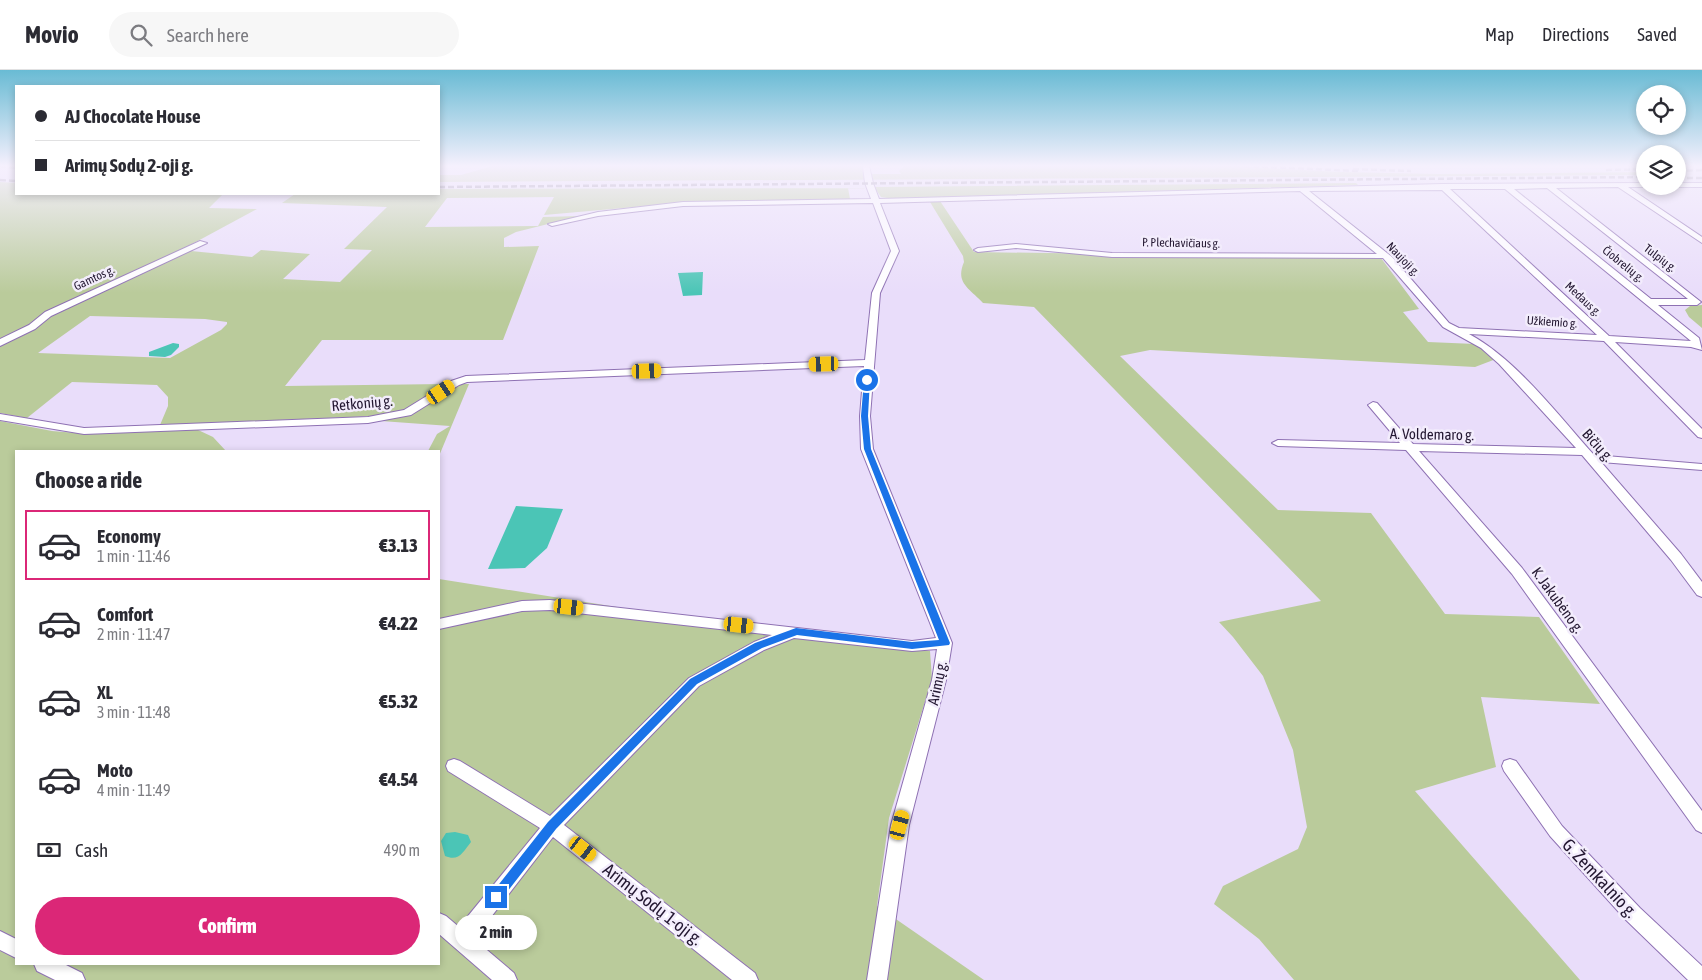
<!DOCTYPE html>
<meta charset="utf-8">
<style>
:root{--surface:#fff;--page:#f7f7f7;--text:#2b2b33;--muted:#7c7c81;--line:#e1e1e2;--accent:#db2777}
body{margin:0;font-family:"Asap Condensed",sans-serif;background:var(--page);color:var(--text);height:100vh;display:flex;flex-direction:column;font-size:19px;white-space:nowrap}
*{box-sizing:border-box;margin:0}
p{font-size:16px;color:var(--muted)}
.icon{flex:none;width:28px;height:28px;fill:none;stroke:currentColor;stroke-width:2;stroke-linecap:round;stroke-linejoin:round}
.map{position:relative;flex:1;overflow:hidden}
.details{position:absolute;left:15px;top:380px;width:425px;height:515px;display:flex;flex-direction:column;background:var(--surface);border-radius:0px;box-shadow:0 2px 8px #0003}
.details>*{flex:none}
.banner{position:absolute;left:15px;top:15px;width:425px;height:110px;border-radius:0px;box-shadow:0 2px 8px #0003;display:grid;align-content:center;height:110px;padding:0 20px;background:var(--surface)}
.tools{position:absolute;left:1636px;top:15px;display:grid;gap:10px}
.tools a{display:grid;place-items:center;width:50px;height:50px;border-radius:50%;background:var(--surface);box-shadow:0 2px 8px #0003;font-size:25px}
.end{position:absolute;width:22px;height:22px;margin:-11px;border:6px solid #1a73e8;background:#fff;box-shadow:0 0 0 2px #fff}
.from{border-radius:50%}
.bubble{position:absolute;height:35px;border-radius:18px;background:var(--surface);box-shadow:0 2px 8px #0003;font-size:16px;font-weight:800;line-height:35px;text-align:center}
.car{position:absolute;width:15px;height:30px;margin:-15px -8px;border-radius:6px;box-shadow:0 0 4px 1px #0007;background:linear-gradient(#f5c518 24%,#345 0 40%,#f5c518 0 76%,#345 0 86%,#f5c518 0)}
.banner b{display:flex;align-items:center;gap:18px;height:48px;font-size:19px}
.banner b+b{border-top:1px solid var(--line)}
.banner i{width:12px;height:12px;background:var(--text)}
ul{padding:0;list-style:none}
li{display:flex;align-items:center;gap:15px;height:70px;margin:0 10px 8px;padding:0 10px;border:2px solid transparent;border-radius:0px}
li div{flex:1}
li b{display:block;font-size:19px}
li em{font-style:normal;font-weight:800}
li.current{border-color:var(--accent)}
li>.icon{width:45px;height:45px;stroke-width:1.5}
h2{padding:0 20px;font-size:22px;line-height:60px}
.pay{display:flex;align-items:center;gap:12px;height:55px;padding:0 20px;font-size:19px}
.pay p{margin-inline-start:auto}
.primary-button{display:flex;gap:10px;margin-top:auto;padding:10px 20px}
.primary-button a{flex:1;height:58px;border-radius:30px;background:var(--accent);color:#fff;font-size:20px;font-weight:800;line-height:58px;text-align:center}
header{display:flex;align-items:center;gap:30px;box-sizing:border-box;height:70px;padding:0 25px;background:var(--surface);border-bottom:1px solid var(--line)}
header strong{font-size:24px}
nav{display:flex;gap:28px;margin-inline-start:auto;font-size:18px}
.search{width:350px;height:45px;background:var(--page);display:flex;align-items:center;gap:12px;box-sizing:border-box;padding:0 18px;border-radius:28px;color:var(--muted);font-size:19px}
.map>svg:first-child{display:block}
.green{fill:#bacb9b;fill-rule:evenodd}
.water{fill:#4bc5b6}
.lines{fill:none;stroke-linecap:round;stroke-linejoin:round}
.street-casing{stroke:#8e71b3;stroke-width:2}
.street{fill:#fff;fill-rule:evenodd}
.rail{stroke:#827691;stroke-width:2.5;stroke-dasharray:6 3;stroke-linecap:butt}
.route{fill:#1a73e8}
.labels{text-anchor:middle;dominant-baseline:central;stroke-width:5;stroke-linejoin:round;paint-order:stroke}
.far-street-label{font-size:12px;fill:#231731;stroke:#f3edfc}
.street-label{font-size:15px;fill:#231731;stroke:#f3edfc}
.near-street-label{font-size:18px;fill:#231731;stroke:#f3edfc}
</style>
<header>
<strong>Movio</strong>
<div class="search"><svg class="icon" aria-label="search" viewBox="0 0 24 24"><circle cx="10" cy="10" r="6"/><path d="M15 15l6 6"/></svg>Search here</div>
<nav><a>Map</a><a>Directions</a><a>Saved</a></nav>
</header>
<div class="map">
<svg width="1702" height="910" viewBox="0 0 1702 910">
<rect width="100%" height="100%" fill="#e9ddfa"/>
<path class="green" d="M492,96H862L863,104H901L899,101L904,96H1230L1342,102L1438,104L1645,102V105L439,112V105H461Z
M0,112L16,113V124H223L209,138L257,139L181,180L252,187L261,180L310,184L283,209L340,212L372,180L344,179L387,137L282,133L295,124H439V119L866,118H848L850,129L680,133L544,145L554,127L447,128L425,157L538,156L543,147L580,146L516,162L504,168V177L539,176L503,270H322L285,316L445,314L409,339L377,346L160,355L168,336V327L157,315L72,312L27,348L0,343ZM90,246L205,249L227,252V254L221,260L170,288L38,283Z
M1356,113L1358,115L894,129L881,127L874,117Z
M940,131L974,182L1381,188L1419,239L1403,242L1428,272L1475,274L1496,289L1475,297L1150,280L1120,286L1278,440L1371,443L1445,544L1539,547L1600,634L1481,627L1496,697L1415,721L1580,910H1294L1259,869L1214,834L1223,816L1298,779L1307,757L1293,680L1263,606L1233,567L1219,552L1321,531L1034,237L983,233C969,218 955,213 964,192L963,186L930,132Z
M1702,235V258L1689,247L1685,240L1690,236Z
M461,314H469L439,386V381H428L437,364L450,356L381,351C420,345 429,330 461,314Z
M0,351L52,361L88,364L196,359L213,367L226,381H16V894H439V509L617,537L625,548L930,581L932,609L889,748L877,836L984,910H0Z"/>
<path class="water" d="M703,202L702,225L683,226L678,203Z
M173,273L179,274V277L171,285L165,287L149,286V282Z
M516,436L563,439L547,478L525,498L488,499Z
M455,762L468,765L471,772C463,782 459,792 445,786L441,771L446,763Z"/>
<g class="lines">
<g class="street-casing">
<path id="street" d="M863,96H869L873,113L879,129L1442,114L1645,113V116L1648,117H1628L1702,167V173L1618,117L1556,118L1701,232L1697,235H1658L1699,268L1702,280L1691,277L1615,272L1702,359V368L1698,367L1604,271L1469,264C1516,289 1558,345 1594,385L1702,394V400L1601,392L1681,484L1702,512V527L1697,525L1671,490L1582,385L1419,381L1522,498L1702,741V763L1696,760L1512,504L1406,380L1278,376L1272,373L1278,370L1400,373L1368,335L1373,332L1377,333L1413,374L1576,378L1499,294L1481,278L1443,257L1383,188L1112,187L1016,178L978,182L974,180L978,178L1016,174L1112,183L1377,184L1300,121L880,133L899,181L880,223L870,346L873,379L952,573L946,610L909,755L887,910H867L891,755L932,610L937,579L912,581L794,568L764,580L699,616L564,755L755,903L758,910H732L553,767L474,869L514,903L517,910H492L439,864V843L446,846L459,857L540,758L448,701L446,696L448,691L454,689L460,691L550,746L689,608L754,572L772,565L550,540L522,541L439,559V549L522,531L550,530L912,571L936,568L861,379L860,346L864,296L467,312L459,315L411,345L368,353L84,364L0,350V344L84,358L368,347L404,340L451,311L466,306L865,290L872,223L891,181L873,133L683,136L598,146L552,156L548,154L598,142L683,132L871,129L865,113ZM1547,118L1688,229H1651L1514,119ZM1450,119H1505L1691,271L1609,266ZM1442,120L1597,265L1459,258L1449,253L1392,187L1309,121Z
M1678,113H1702V117H1675Z
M200,171L207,173L51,246L35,259L0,276V269L29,255L45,242Z
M1510,689L1516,691L1562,756L1640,838L1702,896V910H1688L1626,850L1550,766L1504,701L1502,696L1504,691Z
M0,861L16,869V888L0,880Z
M34,894H64L82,903L85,910H55L37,901Z"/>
</g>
<use href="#street" class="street"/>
<path class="rail" d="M0,96L16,98
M1244,96L1360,101
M1353,99L1411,101
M1606,100L1645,99
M1678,101L1702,100
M1678,108H1702
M0,110L16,111
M439,117L1645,107"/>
</g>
<linearGradient id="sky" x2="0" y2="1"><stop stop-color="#69bbd4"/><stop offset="0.43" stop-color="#f5f0fd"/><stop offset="1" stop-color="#f5f0fd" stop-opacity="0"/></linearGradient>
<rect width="1702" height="223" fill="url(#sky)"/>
<path class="route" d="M867,309L870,310L868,346L871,379L950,573L949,575L912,579L797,565L762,578L697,614L556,759L500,831H492L490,827L492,823L548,752L690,609L755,573L796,558L912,572L939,570L864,379L861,346L864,310Z"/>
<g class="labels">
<g class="far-street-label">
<text transform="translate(1181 173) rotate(1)">P. Plechavičiaus g.</text>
<text transform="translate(1660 188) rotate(37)">Tulpių g.</text>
<text transform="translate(1403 189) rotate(46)">Naujoji g.</text>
<text transform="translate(1623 194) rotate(39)">Čiobrelių g.</text>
<text transform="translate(94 208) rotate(-25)">Gamtos g.</text>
<text transform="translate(1583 229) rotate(43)">Medaus g.</text>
<text transform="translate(1552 252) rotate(4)">Užkiemio g.</text>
</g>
<g class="street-label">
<text transform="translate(362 333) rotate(-5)">Retkonių g.</text>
<text transform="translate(1432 364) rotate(1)">A. Voldemaro g.</text>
<text transform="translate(1598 375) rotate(48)">Bičių g.</text>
<text transform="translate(1558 530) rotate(54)">K. Jakubėno g.</text>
<text transform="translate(937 613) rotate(-78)">Arimų g.</text>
</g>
<g class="near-street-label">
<text transform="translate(1600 808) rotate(47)">G. Žemkalnio g.</text>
<text transform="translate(653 834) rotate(38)">Arimų Sodų 1-oji g.</text>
</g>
</g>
</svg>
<div class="tools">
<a><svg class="icon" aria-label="locate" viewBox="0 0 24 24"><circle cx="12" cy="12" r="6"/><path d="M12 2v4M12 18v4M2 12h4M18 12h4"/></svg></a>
<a><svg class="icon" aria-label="layers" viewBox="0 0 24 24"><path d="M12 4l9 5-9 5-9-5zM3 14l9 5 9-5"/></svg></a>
</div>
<i class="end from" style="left:867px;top:310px"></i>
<i class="end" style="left:496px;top:827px"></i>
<div class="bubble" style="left:455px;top:845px;width:82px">2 min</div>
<i class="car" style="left:824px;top:294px;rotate:268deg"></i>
<i class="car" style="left:647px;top:301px;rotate:88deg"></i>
<i class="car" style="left:441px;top:322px;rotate:56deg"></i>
<i class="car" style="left:569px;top:537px;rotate:96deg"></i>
<i class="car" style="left:739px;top:555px;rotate:96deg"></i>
<i class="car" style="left:900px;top:755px;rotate:15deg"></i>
<i class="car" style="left:583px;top:779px;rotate:128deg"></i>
<div class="banner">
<b><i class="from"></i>AJ Chocolate House</b>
<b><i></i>Arimų Sodų 2-oji g.</b>
</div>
<section class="details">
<h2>Choose a ride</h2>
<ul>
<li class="current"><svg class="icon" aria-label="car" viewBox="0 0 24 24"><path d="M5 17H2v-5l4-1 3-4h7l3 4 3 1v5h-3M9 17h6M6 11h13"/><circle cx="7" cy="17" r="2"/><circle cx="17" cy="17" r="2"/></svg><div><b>Economy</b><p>1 min · 11:46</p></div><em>€3.13</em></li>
<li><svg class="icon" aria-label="car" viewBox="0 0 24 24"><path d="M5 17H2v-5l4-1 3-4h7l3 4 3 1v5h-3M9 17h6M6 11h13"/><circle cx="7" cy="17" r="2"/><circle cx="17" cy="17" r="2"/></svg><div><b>Comfort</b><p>2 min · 11:47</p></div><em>€4.22</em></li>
<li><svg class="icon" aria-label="car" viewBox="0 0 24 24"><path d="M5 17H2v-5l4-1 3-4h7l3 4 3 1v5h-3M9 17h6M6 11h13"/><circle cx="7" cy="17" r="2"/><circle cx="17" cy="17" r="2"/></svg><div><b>XL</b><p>3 min · 11:48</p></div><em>€5.32</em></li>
<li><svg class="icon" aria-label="car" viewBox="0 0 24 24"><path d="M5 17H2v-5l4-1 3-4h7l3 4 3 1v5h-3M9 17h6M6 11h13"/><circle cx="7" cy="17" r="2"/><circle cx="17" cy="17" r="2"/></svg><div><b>Moto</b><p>4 min · 11:49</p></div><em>€4.54</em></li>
</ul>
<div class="pay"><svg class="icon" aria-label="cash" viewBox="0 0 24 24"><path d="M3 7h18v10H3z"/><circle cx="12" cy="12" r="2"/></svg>Cash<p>490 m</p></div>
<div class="primary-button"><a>Confirm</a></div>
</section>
</div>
